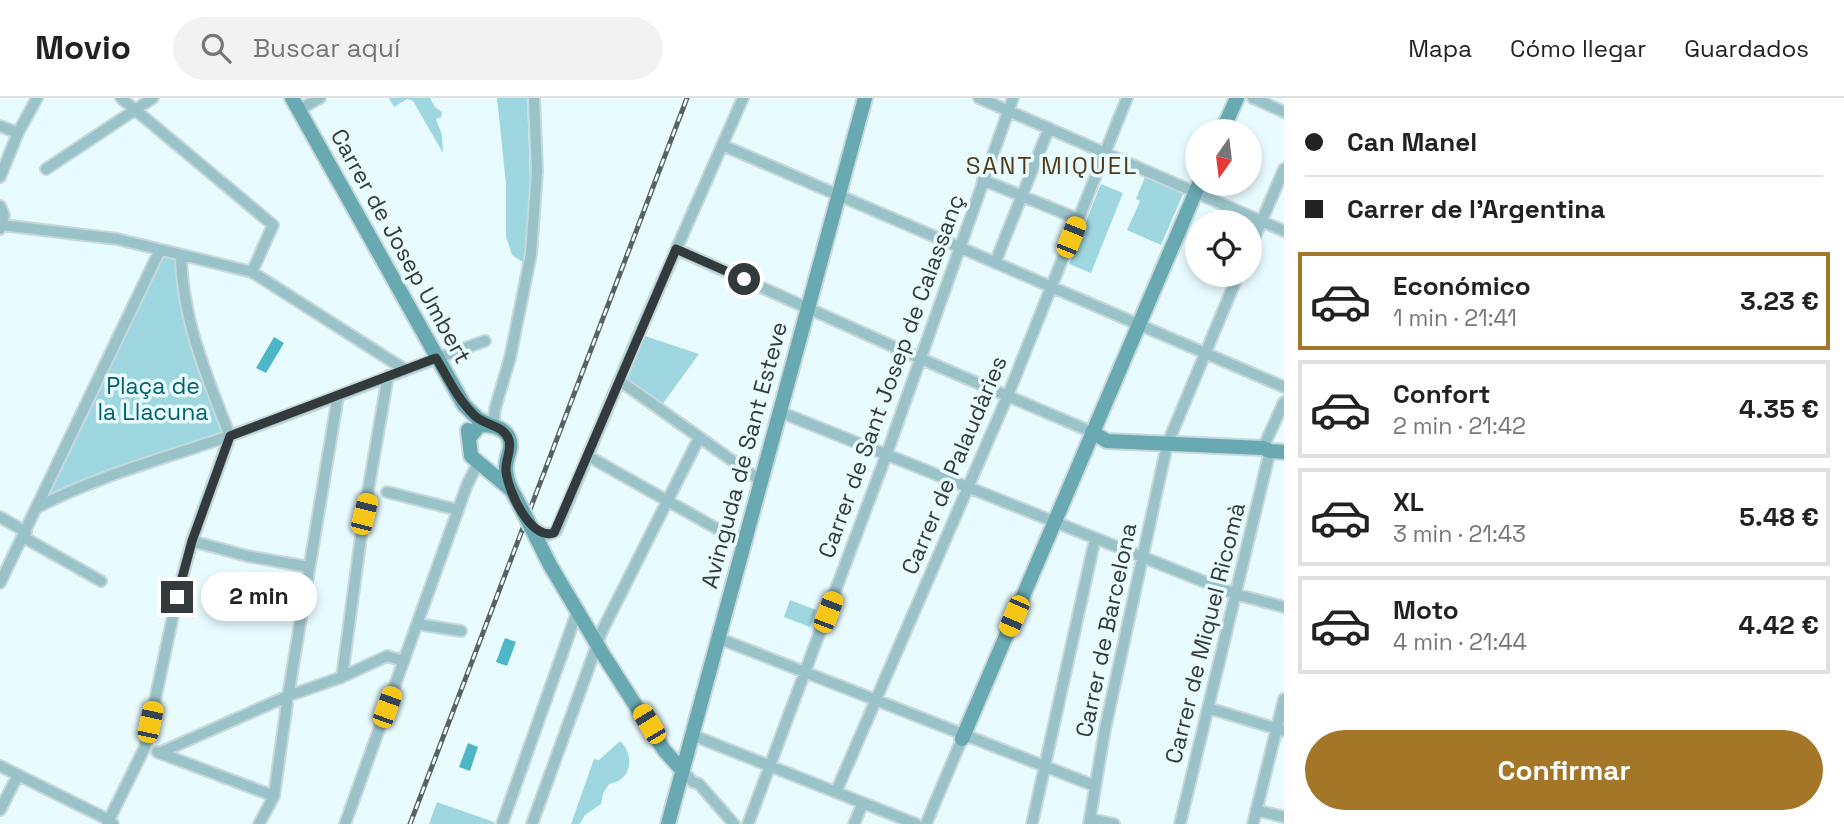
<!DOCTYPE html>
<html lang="es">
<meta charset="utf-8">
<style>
:root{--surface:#fff;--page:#f2f2f2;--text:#222;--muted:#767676;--line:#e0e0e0;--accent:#a37628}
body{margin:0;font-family:"Space Grotesk",sans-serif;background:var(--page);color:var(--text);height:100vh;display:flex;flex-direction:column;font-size:26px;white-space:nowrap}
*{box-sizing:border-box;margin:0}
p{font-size:23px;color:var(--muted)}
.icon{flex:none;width:38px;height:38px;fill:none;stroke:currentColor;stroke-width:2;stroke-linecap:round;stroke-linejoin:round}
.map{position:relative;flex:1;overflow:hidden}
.drawer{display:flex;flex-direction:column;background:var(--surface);width:560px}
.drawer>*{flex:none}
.top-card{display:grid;align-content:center;height:154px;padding:0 21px;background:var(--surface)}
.needle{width:46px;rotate:194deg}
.buttons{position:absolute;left:1185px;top:21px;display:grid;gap:14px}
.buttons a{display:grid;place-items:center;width:77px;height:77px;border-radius:50%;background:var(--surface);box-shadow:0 4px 10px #0003;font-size:35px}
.end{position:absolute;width:32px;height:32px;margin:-16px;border:9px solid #333a3b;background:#fff;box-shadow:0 0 0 4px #fff}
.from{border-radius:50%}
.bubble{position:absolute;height:49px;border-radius:24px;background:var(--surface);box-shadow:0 4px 10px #0003;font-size:23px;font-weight:700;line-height:49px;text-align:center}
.car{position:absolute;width:21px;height:42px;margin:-21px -10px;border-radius:9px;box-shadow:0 0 5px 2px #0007;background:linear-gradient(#f5c518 24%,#345 0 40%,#f5c518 0 76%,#345 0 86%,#f5c518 0)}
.top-card b{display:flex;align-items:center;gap:24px;height:66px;font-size:26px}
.top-card b+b{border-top:2px solid var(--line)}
.top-card i{width:18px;height:18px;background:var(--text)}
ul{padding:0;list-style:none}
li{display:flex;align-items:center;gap:21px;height:98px;margin:0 14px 10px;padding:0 7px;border:4px solid var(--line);border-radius:0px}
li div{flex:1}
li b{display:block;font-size:26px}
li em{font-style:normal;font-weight:700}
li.on{border-color:var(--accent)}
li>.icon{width:63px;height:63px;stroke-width:1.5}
.button{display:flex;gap:14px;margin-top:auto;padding:14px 21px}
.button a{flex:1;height:80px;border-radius:42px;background:var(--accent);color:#fff;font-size:28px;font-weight:700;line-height:80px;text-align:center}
header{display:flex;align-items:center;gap:42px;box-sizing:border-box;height:98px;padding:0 35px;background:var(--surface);border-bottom:2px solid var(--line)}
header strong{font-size:33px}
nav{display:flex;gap:38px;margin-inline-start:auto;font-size:24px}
.search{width:490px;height:63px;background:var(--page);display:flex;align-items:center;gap:18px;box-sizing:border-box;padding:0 24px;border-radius:38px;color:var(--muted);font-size:26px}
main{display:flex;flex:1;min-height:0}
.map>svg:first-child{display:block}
.green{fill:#9fd7e0}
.water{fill:#4db7c7}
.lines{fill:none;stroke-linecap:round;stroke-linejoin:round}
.street-casing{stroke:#c7d8dc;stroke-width:14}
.secondary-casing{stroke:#c7d8dc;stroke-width:18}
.street{stroke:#9ac3c9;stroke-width:10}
.secondary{stroke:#68a9b2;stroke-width:14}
.rail-casing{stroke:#586163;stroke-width:5}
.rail{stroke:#e8fbff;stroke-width:2.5;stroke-dasharray:8;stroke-linecap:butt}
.secondary-bridge-casing{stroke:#c7d8dc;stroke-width:18;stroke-linecap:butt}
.secondary-bridge{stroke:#68a9b2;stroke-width:14}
.route{stroke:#333a3b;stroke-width:9}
.labels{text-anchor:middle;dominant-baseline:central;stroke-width:7;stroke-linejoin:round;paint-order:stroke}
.street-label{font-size:23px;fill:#333a3b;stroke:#e8fbff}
.park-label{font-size:23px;fill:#00606b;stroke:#e8fbff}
.neighbourhood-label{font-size:24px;letter-spacing:2px;fill:#513b17;stroke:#e8fbff}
</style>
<header>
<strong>Movio</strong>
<div class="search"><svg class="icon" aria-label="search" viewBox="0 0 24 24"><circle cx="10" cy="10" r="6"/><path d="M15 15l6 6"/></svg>Buscar aquí</div>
<nav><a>Mapa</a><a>Cómo llegar</a><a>Guardados</a></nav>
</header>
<main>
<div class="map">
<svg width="1284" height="726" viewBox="0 0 1284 726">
<rect width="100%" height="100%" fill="#e8fbff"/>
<path class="green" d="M389,0H430L435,9L442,14L441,19L436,21L442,37L443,55L413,3L407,1L394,9Z
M497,0H527L530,81L524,165L512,157L506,138V86Z
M1145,79L1183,96L1161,147L1127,132L1140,103L1136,101Z
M1101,86L1123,95L1091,175L1069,166Z
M160,152L181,157V184L230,338L38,409Z
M639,236L699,256L659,311L620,283Z
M790,502L816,512L810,529L784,519Z
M620,643C635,657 632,683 609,686L603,696L601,706L585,717L580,726H571L594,661L599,662Z
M437,704L494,724V726H429Z"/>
<path class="water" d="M274,239L284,245L266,275L256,270Z
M505,540L516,544L507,568L496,564Z
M468,645L478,649L470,673L459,669Z"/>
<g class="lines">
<g class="street-casing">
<path id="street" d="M121,0L273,127L252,174
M979,0L1284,133
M1253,0L1284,14
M299,12L320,0
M0,28L18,35
M722,47L1284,289
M46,71L153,0
M0,79L18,35L37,0
M983,82L1078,121
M0,108L4,117L0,131
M2,127L117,141L252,174L404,271
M1250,150L1284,71
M676,151L919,260L1092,334
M995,165L1049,30
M620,283L761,383
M780,314L1235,496L1284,509
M493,327L495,311L510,260L531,156L537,73L534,0
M1263,350L1284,304
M588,358L744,446
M387,394L458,412
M38,409C99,377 167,360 232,337C317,307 400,273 485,243
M0,419L26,434
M531,429L547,437L556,433L639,236L743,0
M23,439L101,483
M192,443L247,458L309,469
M0,485L160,152
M417,526L461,533
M718,540L1095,688
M342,579L364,416L388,278
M1208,610L1284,633
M692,637L916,726
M157,654L274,698
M159,655L288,598L342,579L387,558L404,563
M0,668L109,722L113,726
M682,672L693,684L699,686L734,726
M836,694L1008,297L1127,0
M0,712L18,677
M1256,712L1284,719
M1090,721L1114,726
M107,726L145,649L177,499L192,443L230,338C207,280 182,220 181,157
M259,726L274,698L288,598L338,298
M345,726L467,387L478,365
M502,726L577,514
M532,726L602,533L699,340
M748,726L887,355L1013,0
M854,726L863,705
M926,726L962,641
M1032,726L1095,441
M1089,726L1105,631L1167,347L1238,177
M1180,726L1270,353
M1253,726L1284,601"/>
</g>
<g class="secondary-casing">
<path id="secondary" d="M292,0L464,307L478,321L488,326
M1222,33L1237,0
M468,332L471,358L510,391
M1092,334L1107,343L1263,350L1270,353L1284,354
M469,340L479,328C493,325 513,332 510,351C508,359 505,364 506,373C507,383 511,392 516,400
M531,429L550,467L604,558L664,652L682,672
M962,641L1199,86
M668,726L865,0"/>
</g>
<use href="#street" class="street"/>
<use href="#secondary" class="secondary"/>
<g class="rail-casing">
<path id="rail" d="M410,726L687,0"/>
</g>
<use href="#rail" class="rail"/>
<g class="secondary-bridge-casing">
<path id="secondary-bridge" d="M516,400L531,429"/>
</g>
<use href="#secondary-bridge" class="secondary-bridge"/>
</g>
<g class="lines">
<path class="route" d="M177,499L192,443L230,338L436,260C448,280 458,302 475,318C486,328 504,327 509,342C512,353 505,362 506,373C508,393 530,442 554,435L676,151L744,181"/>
</g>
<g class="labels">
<g class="street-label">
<text transform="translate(401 148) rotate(61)">Carrer de Josep Umbert</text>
<text transform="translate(891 278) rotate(-70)">Carrer de Sant Josep de Calassanç</text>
<text transform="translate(744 357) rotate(-75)">Avinguda de Sant Esteve</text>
<text transform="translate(954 367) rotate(-67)">Carrer de Palaudàries</text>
<text transform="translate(1106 532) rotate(-78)">Carrer de Barcelona</text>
<text transform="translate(1205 535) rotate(-76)">Carrer de Miquel Ricomà</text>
</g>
<g class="park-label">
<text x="153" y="288">Plaça de<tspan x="153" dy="26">la Llacuna</tspan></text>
</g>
<g class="neighbourhood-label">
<text x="1052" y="67">SANT MIQUEL</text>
</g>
</g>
</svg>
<div class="buttons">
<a><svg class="needle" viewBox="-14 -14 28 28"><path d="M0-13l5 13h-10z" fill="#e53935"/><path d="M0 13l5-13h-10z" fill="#767676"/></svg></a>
<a><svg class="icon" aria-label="locate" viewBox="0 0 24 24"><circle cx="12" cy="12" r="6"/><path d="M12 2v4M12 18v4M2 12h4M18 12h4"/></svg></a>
</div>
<i class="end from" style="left:744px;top:181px"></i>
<i class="end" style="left:177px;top:499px"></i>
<div class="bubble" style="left:201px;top:474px;width:116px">2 min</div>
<i class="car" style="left:1071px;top:139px;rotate:22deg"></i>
<i class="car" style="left:364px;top:416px;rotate:14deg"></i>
<i class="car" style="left:828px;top:514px;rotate:21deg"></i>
<i class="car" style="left:1014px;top:518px;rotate:203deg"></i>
<i class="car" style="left:387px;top:609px;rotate:20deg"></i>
<i class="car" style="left:150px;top:624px;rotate:12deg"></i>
<i class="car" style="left:649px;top:626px;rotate:329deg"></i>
</div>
<section class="drawer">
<div class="top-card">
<b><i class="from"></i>Can Manel</b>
<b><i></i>Carrer de l'Argentina</b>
</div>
<ul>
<li class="on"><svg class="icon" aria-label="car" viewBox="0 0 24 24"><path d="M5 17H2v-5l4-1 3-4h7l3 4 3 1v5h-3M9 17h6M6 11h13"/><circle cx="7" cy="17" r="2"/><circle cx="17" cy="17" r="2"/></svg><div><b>Económico</b><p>1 min · 21:41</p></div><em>3.23 €</em></li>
<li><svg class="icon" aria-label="car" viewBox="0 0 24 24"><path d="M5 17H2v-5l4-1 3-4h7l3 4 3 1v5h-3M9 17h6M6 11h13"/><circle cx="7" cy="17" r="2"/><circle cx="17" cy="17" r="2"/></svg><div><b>Confort</b><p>2 min · 21:42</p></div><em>4.35 €</em></li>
<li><svg class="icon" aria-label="car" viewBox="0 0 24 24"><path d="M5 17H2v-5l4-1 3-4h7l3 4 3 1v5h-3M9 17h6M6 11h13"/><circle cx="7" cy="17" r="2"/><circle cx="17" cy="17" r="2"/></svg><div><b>XL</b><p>3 min · 21:43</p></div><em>5.48 €</em></li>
<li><svg class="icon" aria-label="car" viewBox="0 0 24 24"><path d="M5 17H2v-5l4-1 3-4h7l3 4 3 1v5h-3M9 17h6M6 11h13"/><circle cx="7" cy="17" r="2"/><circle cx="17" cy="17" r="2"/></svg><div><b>Moto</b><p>4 min · 21:44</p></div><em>4.42 €</em></li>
</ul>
<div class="button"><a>Confirmar</a></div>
</section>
</main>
